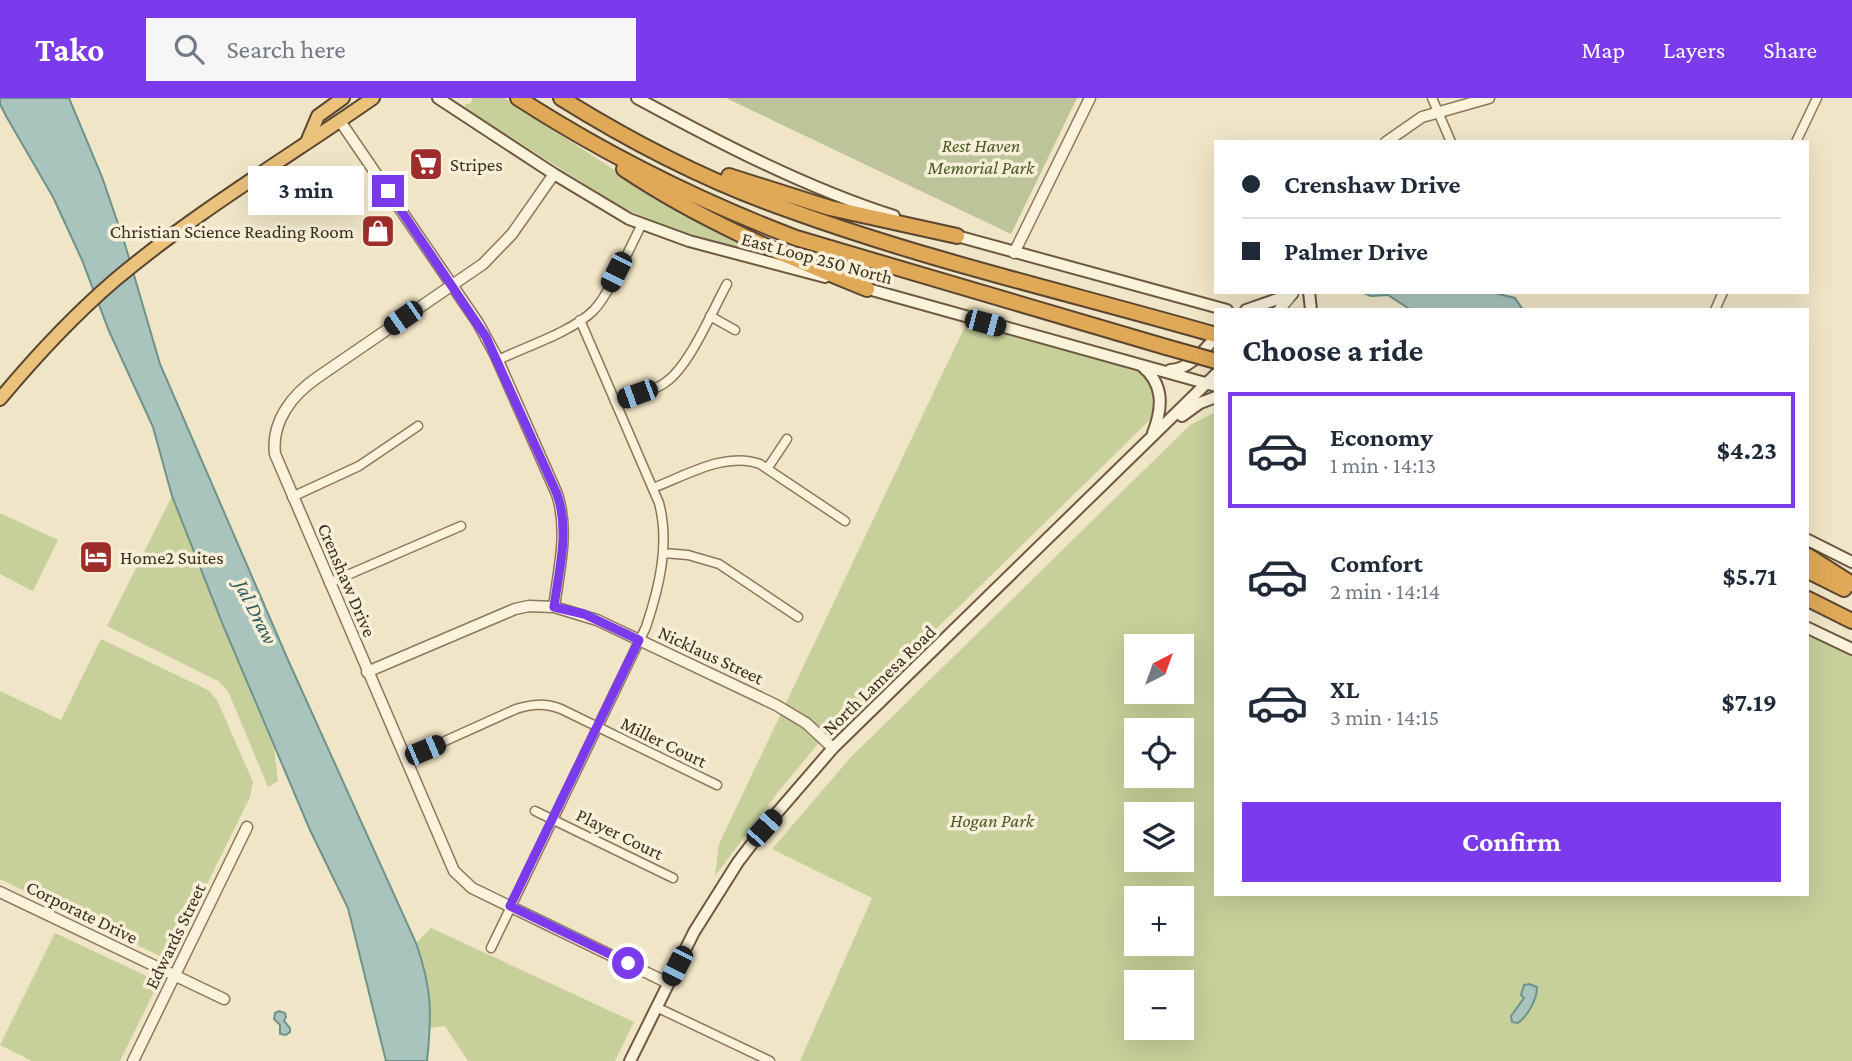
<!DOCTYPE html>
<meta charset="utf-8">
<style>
:root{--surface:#fff;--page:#f6f6f7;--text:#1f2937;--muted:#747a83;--line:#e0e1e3;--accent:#7c3aed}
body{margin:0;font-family:"Crimson Pro",serif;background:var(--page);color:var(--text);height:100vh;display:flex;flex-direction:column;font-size:26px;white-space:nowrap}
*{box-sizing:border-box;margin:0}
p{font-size:23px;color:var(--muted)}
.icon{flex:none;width:38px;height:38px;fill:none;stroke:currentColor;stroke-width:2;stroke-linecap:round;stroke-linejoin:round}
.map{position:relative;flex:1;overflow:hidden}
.drawer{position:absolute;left:1214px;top:210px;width:595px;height:588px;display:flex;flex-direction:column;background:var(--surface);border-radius:0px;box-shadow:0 7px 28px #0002}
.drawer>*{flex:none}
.guide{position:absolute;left:1214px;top:42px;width:595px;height:154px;border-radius:0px;box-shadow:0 7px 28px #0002;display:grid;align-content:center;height:154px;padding:0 28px;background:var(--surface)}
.needle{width:46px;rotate:41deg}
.buttons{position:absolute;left:1124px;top:536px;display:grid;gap:14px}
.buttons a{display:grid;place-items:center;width:70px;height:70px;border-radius:0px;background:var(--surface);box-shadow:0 7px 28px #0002;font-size:35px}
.end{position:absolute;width:32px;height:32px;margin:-16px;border:9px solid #7c3aed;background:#fff;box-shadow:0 0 0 4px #fff}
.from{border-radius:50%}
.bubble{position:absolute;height:49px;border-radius:0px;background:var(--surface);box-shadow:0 7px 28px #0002;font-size:23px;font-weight:700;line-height:49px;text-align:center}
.car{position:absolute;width:21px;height:42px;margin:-21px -10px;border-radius:9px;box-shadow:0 0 5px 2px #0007;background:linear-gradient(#222 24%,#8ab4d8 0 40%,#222 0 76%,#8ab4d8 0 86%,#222 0)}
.guide b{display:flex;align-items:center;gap:24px;height:66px;font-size:26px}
.guide b+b{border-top:2px solid var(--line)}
.guide i{width:18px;height:18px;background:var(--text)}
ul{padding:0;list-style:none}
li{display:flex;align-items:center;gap:21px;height:116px;margin:0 14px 10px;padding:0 14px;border:4px solid transparent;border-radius:0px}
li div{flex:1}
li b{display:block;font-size:26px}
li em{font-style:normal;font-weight:700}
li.on{border-color:var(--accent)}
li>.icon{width:63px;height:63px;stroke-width:1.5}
h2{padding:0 28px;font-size:32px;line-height:84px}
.primary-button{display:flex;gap:14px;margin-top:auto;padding:14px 28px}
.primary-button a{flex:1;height:80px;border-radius:0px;background:var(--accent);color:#fff;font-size:28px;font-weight:700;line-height:80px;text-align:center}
header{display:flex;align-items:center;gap:42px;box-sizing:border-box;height:98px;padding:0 35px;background:var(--accent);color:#fff}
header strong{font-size:33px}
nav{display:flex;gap:38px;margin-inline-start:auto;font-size:24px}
.search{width:490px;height:63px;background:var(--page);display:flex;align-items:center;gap:18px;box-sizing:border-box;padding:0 24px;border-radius:0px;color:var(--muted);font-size:26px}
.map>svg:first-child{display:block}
.green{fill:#c7cf9a;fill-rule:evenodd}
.cemetery{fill:#bdc499}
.water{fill:#a8c4bd;stroke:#6e938b;stroke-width:2}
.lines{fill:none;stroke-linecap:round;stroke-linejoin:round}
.minor-casing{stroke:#8c775c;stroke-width:11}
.tertiary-casing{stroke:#8c775c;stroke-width:13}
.secondary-casing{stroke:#6e583f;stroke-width:14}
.trunk-casing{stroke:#5a4530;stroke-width:16}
.motorway-casing{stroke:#5a4530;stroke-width:18}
.minor{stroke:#faf2db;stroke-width:8}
.tertiary{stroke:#faf2db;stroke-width:10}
.secondary{stroke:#faf2db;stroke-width:10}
.trunk{stroke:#eac27b;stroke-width:12}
.motorway{stroke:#e0a957;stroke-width:14}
.motorway-bridge-casing{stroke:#5a4530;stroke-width:18;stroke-linecap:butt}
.motorway-bridge{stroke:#e0a957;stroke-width:14}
.route{stroke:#7c3aed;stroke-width:9}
.labels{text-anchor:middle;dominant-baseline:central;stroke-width:7;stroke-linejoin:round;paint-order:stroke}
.park-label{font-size:19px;font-style:italic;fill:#4a5926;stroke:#f7efd7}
.poi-label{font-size:19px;fill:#3c2f20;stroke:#f7efd7;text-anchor:start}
.street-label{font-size:19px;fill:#3c2f20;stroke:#f7efd7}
.water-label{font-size:21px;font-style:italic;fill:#2f5c5b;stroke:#f7efd7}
</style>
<header>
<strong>Tako</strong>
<div class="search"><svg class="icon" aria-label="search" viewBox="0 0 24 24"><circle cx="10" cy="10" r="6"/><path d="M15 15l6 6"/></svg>Search here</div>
<nav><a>Map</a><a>Layers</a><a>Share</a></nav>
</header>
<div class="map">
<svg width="1852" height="963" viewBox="0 0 1852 963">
<rect width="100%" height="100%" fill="#f0e5c7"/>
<path class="green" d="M473,0H504L668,107L778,161L673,131L621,109L465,10V6H470Z
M967,224L1142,274L1155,291L1154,318L886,580L841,627L817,647L778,694L715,778L719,746Z
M1216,314V796H1808V534L1852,556V963H800L872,800L772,751L851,659L1190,327ZM1136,548H1181V593H1136ZM1136,632H1181V677H1136ZM1136,716H1181V761H1136ZM1136,800H1181V845H1136ZM1136,884H1181V929H1136Z
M172,398L274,650L278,683L268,689L228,593L218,583L107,528Z
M0,415L58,442L33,493L0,476Z
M101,541L208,592L217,602L253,684L250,699L173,855L164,860L0,781V593L61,622Z
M431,830L634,924L615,963H468L445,928L430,930C431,899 426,874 416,845Z
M55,835L155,882L157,888L120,963H32L0,947Z"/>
<path class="cemetery" d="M726,0H1077L1011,136Z"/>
<path class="water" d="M0,0H69L102,79L124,143L160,266L288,562L416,845C432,890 432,916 427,963H386L348,810L310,732L223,527L172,398L153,329L109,233L82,162L53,99L6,18L0,6Z
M1361,194H1491L1515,200L1523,212H1411L1388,197L1371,198Z
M1529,886L1537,889C1537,902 1528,917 1518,925L1512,924L1511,918L1524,900L1521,897L1524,887Z
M279,913L285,915L286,919L284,923L290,930V934L286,937L280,936V927L274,921L275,915Z"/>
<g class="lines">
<g class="minor-casing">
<path id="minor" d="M1432,0L1451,44
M1796,44L1817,0
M1715,212L1723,194
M710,218L735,232
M498,262C527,248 572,234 594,212C610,195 630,149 642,126
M615,304C631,298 653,294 666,284C690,267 712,213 727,186
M767,371L787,341
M653,390C685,378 725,353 760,366L845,423
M292,399L359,368L418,328
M663,455L688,457L719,466L798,519
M329,485L461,428
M405,661L516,611C532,606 545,605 561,611L717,687
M535,713L673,780
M491,850L646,529C659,490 670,446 659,405L580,222
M656,909L770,963"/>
</g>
<g class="tertiary-casing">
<path id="tertiary" d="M340,23L478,225L495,256L557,396C569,433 559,471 554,509
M1386,44L1422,19L1489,0
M554,76L512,136L483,166L318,279C293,296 271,323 275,356L454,773L472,790L668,885
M1014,155L1090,0
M1279,212L1293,195
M367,574L515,511L529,508L554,509L597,522L776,607L806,625L833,650
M0,794L224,901
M133,963L247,729"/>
</g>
<g class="secondary-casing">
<path id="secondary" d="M438,0L554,76L629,121L689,143L825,179
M637,0C720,45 804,89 894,118
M953,137L1227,212
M861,189L1216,288
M1309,194L1311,212
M1246,212L1292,196
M1142,268C1164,286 1163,309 1153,335
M1170,272C1190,271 1203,253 1216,239
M1182,318L1200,305L1216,299
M1808,442L1852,464
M1808,530L1852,551
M630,963L694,834L738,764L764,730L833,650L1216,276"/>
</g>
<g class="trunk-casing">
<path id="trunk" d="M307,44L318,18L343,0
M0,301C35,259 73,218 115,182C196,114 287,60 373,0"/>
</g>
<g class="motorway-casing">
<path id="motorway" d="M518,0C605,56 699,103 796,140L1166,249
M561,0C633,45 709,84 789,112C929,163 1074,196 1216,237
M624,71C700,122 783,157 867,191
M729,78L830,110L957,138
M1808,458L1852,486
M1808,473L1844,491
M1808,501L1852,523"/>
</g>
<use href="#minor" class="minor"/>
<use href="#tertiary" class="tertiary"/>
<use href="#secondary" class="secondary"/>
<use href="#trunk" class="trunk"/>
<use href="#motorway" class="motorway"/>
<g class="motorway-bridge-casing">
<path id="motorway-bridge" d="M1166,249L1216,263"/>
</g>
<use href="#motorway-bridge" class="motorway-bridge"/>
</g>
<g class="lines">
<path class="route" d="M388,93L486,239L557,396C570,433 559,471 554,509L584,516L639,542L510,808L628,865"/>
</g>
<defs>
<g id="supermarket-square" transform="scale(1.75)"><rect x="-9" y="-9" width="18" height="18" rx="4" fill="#9d2d2a" stroke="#f7efd7"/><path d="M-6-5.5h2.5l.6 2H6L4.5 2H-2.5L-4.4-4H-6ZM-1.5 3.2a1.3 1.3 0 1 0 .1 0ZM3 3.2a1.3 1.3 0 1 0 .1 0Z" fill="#fff"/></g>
<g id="shop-square" transform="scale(1.75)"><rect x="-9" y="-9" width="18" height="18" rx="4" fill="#9d2d2a" stroke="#f7efd7"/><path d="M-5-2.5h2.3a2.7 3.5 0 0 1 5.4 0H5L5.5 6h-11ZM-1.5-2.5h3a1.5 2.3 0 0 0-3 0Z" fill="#fff"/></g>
<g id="hotel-square" transform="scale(1.75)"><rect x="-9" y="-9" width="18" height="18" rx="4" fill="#9d2d2a" stroke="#f7efd7"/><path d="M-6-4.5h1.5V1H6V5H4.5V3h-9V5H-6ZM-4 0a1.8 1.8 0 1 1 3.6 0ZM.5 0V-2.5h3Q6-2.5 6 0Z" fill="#fff"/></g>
</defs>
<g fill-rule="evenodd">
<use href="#supermarket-square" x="426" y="66"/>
<use href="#shop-square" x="378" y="133"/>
<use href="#hotel-square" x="96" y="459"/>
</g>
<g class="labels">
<g class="park-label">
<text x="981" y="47">Rest Haven<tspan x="981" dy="22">Memorial Park</tspan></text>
<text x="992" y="722">Hogan Park</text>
</g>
<g class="poi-label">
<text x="450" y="66">Stripes</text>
<text x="354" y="133" text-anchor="end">Christian Science Reading Room</text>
<text x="120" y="459">Home2 Suites</text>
</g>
<g class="street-label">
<text transform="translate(817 160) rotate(15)">East Loop 250 North</text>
<text transform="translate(347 482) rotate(67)">Crenshaw Drive</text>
<text transform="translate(711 557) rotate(25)">Nicklaus Street</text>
<text transform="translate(879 582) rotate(-44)">North Lamesa Road</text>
<text transform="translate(664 644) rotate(26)">Miller Court</text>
<text transform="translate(620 736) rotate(26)">Player Court</text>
<text transform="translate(82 814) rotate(26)">Corporate Drive</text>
<text transform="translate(175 838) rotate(-64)">Edwards Street</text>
</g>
<g class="water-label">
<text transform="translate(256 514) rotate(63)">Jal Draw</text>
</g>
</g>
</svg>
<div class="buttons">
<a><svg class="needle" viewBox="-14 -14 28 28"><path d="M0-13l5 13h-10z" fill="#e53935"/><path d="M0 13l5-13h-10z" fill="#747a83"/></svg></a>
<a><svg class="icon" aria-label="locate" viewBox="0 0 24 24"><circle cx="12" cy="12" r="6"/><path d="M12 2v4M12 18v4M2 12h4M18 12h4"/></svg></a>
<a><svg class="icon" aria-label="layers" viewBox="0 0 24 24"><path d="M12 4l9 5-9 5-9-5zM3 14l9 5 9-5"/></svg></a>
<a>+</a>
<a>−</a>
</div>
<i class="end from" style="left:628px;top:865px"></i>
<i class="end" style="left:388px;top:93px"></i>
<div class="bubble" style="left:248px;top:68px;width:116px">3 min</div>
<i class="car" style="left:616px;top:174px;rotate:207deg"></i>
<i class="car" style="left:403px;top:220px;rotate:235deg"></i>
<i class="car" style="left:985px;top:225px;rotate:105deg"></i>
<i class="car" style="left:637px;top:296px;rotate:250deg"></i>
<i class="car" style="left:425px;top:652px;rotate:67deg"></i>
<i class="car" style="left:764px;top:730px;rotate:42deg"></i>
<i class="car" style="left:677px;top:868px;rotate:207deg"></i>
<div class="guide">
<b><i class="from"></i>Crenshaw Drive</b>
<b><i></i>Palmer Drive</b>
</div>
<section class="drawer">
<h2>Choose a ride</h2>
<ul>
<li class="on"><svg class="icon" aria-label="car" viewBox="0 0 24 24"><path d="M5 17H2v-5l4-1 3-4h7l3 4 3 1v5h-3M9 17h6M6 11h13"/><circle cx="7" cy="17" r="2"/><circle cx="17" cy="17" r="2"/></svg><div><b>Economy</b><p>1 min · 14:13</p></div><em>$4.23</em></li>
<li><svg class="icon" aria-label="car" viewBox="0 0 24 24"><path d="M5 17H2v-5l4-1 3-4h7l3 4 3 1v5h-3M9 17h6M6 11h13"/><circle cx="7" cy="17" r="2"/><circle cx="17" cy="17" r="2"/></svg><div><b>Comfort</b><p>2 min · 14:14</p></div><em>$5.71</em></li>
<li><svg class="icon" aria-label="car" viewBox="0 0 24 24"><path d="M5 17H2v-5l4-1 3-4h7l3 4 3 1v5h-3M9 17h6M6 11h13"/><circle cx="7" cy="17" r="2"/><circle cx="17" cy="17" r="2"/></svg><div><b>XL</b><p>3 min · 14:15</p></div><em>$7.19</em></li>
</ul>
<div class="primary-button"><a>Confirm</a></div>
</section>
</div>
